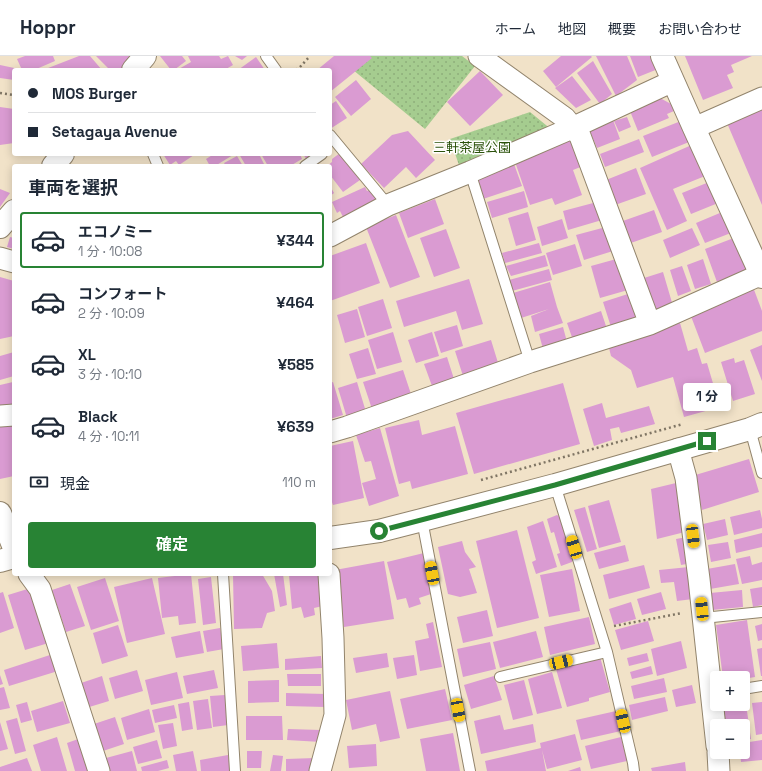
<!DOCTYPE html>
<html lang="ja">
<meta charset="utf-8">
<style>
:root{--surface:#fff;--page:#f2f2f3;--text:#1f2937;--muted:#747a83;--line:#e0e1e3;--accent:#288334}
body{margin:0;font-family:"Space Grotesk","Noto Sans JP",sans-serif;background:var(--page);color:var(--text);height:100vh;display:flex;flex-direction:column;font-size:15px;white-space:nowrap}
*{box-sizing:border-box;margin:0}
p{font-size:13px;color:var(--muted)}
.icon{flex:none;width:22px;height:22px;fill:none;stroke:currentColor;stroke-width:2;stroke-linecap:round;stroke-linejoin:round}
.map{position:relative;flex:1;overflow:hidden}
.panel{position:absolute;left:12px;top:108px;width:320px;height:412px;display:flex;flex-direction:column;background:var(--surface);border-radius:4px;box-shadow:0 2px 10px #0003}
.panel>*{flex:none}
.guide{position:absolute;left:12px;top:12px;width:320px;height:88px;border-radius:4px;box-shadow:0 2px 10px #0003;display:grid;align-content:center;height:88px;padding:0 16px;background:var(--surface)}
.tools{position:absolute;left:710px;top:615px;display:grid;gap:8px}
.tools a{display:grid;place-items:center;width:40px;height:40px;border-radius:4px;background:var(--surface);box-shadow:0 2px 10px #0003;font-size:20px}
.end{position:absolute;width:18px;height:18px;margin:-9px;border:5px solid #288334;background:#fff;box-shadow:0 0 0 2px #fff}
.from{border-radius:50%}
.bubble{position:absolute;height:28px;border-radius:4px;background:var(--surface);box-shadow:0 2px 10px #0003;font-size:13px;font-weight:700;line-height:28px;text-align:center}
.car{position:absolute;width:12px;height:24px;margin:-12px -6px;border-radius:5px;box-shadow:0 0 3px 1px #0007;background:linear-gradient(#f5c518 24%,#345 0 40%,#f5c518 0 76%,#345 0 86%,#f5c518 0)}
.guide b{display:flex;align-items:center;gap:14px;height:38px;font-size:15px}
.guide b+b{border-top:1px solid var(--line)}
.guide i{width:10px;height:10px;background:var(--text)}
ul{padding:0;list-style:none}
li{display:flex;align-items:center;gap:12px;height:56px;margin:0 8px 6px;padding:0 8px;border:2px solid transparent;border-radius:4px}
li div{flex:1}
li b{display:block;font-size:15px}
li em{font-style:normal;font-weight:700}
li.selected{border-color:var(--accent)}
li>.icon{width:36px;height:36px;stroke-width:1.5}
h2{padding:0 16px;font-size:18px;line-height:48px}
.pay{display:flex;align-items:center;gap:10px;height:44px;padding:0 16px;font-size:15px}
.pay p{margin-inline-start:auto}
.cta{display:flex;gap:8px;margin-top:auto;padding:8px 16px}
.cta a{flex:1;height:46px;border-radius:4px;background:var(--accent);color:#fff;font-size:16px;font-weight:700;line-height:46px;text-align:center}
header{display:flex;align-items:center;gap:24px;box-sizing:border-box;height:56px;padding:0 20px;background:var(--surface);border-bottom:1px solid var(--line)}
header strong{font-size:19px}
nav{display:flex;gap:22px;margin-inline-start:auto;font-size:14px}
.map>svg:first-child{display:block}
.park{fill:url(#park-dots)}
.building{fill:#da9bd2}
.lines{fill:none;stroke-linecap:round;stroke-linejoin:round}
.service-casing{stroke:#92846c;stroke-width:12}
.minor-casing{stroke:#92846c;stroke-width:23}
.tertiary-casing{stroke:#92846c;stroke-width:24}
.primary-casing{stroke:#92846c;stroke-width:24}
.path{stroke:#7f7564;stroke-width:2.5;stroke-dasharray:2 3;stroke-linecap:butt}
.service{stroke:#fff;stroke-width:10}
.minor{stroke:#fff;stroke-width:21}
.tertiary{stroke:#fff;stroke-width:22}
.primary{stroke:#fff;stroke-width:22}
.route{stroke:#288334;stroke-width:5}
.labels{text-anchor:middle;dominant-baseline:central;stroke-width:3;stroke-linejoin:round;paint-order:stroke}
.park-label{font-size:13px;fill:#2b520b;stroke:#fff}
</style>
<header>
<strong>Hoppr</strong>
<nav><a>ホーム</a><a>地図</a><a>概要</a><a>お問い合わせ</a></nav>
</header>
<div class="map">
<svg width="762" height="715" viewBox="0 0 762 715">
<defs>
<pattern id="park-dots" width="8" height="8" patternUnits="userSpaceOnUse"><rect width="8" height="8" fill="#a5cc8f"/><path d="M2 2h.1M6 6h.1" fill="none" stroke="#8eae7a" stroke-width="1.8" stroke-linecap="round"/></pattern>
</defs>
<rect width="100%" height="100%" fill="#f1e2c8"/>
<path class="park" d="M336,0H462L475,10L425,73Z
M530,56L552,74L460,112L450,83Z"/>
<path class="building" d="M25,0H53L55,5L34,14H22L17,3Z
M79,0H90L102,14H43Z
M96,0H134L120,14H110Z
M160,0H182L186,5L174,14H171Z
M188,0H219L221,3L228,0L233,9L226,13V14H177L191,6Z
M235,0H247L242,4Z
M334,0H370L372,2L330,36V14H317Z
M561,0H591L592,1L556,31L543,15Z
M596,0H627L637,24L616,40Z
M630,0H653L658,13L638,21Z
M685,0H752L731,9L734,16L727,19L733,32L703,44Z
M256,1L265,14H238Z
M593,5L612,38L600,48L577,17Z
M0,9L19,13L18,14H14V24L0,22Z
M480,15L503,39L470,70L447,46Z
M572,20L591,44L576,52L555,32Z
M356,24L371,43L351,60L335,41Z
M660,42L671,48L674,55L667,58L669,62L638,75L630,55Z
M336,45L347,62L330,73V49Z
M0,51L14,53V87L0,89Z
M762,52V149L727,67Z
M627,61L631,71L619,76L614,65Z
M686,63L694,84L652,101L643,80Z
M613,64L620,83L597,92L589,73Z
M408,75L435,104L416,122L406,111L384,132L361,108L392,79Z
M573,83L583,110L573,114L582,139L555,149L552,142L530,149L514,103Z
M639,83L644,96L605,111L600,98Z
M696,87L710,118L673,133L687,165L667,174L640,112Z
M340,97L360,124L343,136L330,119V110H327L332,106V103Z
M163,98H193L194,99L179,109L176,105L170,109Z
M214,98H232L233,99L215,110H210L206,103Z
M239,98H259L265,110H246Z
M261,98H300L302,103L290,110H268Z
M303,98H317L307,104Z
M237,100L243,110H226L224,107Z
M514,108L522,130L483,143L476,121Z
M636,112L646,138L615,149L606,124Z
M714,124L723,145L691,158L682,137Z
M330,130L334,137L330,140Z
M365,131L367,135L373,132L380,146L344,163L340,155L337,157L332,146Z
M0,133L10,137L0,151Z
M524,135L528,151L492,162L487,146Z
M435,143L444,168L408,182L399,157Z
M597,146L602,164L568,174L563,155Z
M654,154L662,176L628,188L620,166Z
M727,154L736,175L705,187L696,167Z
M528,156L536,184L516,190L508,162Z
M396,159L420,221L390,232L366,171Z
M562,163L568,182L542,190L537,171Z
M606,171L613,195L584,204L576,179Z
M692,172L700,189L670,202L663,184Z
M446,173L460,212L434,221L420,182Z
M739,180L752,212L717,226L705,193Z
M10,181L14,182V193L7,191Z
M366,187L380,227L330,245V200Z
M539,187L542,197L505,207L502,197Z
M575,188L582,210L553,219L546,197Z
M545,199L548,210L511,220L506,210Z
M620,202L628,234L600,242L591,210Z
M703,203L711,228L695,233L687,209Z
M682,210L691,235L678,240L670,214Z
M549,213L552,224L512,235L509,224Z
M663,216L673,250L654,256L644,222Z
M0,221L14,225V280L0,283Z
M469,223L483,268L462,274L456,255L404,271L396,245Z
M550,226L557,251L563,267L535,276L531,260L549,253L521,262L513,237Z
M753,231L762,255V275L705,297L689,255Z
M631,237L639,262L611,271L603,246Z
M383,243L392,272L367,280L358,251Z
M357,253L365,281L345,287L337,259Z
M601,255L608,276L574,287L567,267Z
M680,267L688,295L697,292L702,308L707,307L720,351L684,361L673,321L637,332L631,314L611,300L608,288Z
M457,269L463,290L441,297L434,276Z
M563,271L567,286L543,293L539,278Z
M393,276L402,306L377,313L368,284Z
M432,276L439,300L416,307L408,284Z
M491,284L499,310L463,320L455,295Z
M762,289V325L750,294Z
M368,292L376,318L357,323L349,298Z
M14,296V320L0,324V300Z
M447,301L454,323L432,330L424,308Z
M734,302L735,307L744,304L755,338L733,345L721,306Z
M403,314L412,341L372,353L363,326Z
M13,326L14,352L0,353V329Z
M333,326L343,359L330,363V327Z
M357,326L366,356L347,362L338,332Z
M563,327L580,388L474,418L456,357Z
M602,347L606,362L649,350L655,368L621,377L619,371L610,373L612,384L594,390L583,353Z
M419,364L422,379L455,370L468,418L412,433L410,425L399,428L385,372Z
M14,366V420L0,423V369Z
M380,372L399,440L369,450L362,427L376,423L371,405L365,406L356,379Z
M353,385L364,442L333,449L330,441V390Z
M749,403L759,436L702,454L692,420Z
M676,427L689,475L657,483L651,433Z
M609,444L621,486L599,492L588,450Z
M585,451L597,493L587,496L574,454Z
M760,454L762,463V472L734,479L730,461Z
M557,459L562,462L574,502L572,506L561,510L557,498L560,497L554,476L551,477L547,463Z
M725,463L728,479L707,484L703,468Z
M543,465L557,511L536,518L532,506L536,504L527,471Z
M517,474L539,562L497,572L476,485Z
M762,477V491L736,497L734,484Z
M687,481L692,507L681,509L676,483Z
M462,485L465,496L476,511L469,513L477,537L460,541L448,538L438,491Z
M728,486L731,502L711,506L708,489Z
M625,489L629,505L599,513L594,497Z
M424,497L433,533L431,538L419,542L421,548L409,552L406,542L397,544L387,506Z
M750,500L752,509L762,506V524L742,528L736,503Z
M384,505L394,563L344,571L335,514Z
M735,508L739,528L710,533L707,513Z
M644,509L650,532L609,543L603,519Z
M689,511L693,543L677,545L674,526L661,527L659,514Z
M572,513L580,555L549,561L540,519Z
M191,518L196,567L179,569L178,560L162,562L158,522Z
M233,518H262L272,535L275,555L267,557L262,572L234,573Z
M274,518H283L287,549L280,551Z
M295,518H319L323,550L314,552L315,559L304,562L301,551L292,553L289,519Z
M211,521L216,567L203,569L198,523Z
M105,522L119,565L91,574L77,531Z
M152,522L165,578L127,587L114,531Z
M70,528L85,570L66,576L52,534Z
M34,531L52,586L25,594L8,539Z
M762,531V549L753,551L750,533Z
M742,534L743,551L712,554L710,537Z
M3,536L14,572L0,577V537Z
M661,536L666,553L642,559L637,543Z
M631,546L636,563L614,569L609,553Z
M487,554L493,580L463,587L457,561Z
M589,561L595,588L550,599L544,571Z
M747,564L755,621L743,623V622H723L716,569Z
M648,565L654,585L621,594L615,574Z
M433,566L442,611L420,615L415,585L429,582L426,568Z
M762,568V584L758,585L755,570Z
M118,569L128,600L102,608L93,577Z
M220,572L224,593L207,596L203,575Z
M200,575L204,597L176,602L171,581Z
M536,575L543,601L500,612L493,586Z
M681,585L687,612L657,620L651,593Z
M490,586L496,613L463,621L457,593Z
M277,587L279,612L243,615L241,590Z
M762,592V620H761L757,593Z
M387,597L389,611L356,617L353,602Z
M647,597L649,605L629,610L627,602Z
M53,598L58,615L9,630L4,614Z
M414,599L417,619L397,623L393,602Z
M321,600L322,612L285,614V603Z
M600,601L610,636L589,642V645L567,651L556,613Z
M651,610L653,618L632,623L630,616Z
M137,614L143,635L115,643L109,622Z
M214,614L218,632L187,638L183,620Z
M177,616L183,642L151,649L145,624Z
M552,616L562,652L537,658L528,623Z
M287,618H321V630H288Z
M0,619L3,628L0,629Z
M102,620L109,645L86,652L78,628Z
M494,620L502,644L471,653L464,629Z
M664,622L667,636L634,643L631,630Z
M279,624V646L248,647V625Z
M524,624L533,659L513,664L504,629Z
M692,629L696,647L676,651L672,634Z
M4,631L10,652L0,654V632Z
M445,633L452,664L407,673L400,643Z
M390,635L400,682L380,686L376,668L352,674L346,644Z
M286,637L326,638L325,651L286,650Z
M225,639L228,669L213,671L210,640Z
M665,641L668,655L632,664L629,649Z
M208,643L212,672L197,674L193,645Z
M63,645L70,667L37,676L31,655Z
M27,646L32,664L21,667L16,649Z
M189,646L193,673L182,675L178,648Z
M762,646V678L756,679L752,647Z
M746,648L751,683L743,684V670H725L722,652Z
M174,649L177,662L155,667L152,654Z
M149,653L155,676L127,684L121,662Z
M616,655L621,675L581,684L576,664Z
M500,659L504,674L533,668L536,686L481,698L474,665Z
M246,660H282L283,684H246Z
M115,661L124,688L103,695L94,668Z
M17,662L26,695L15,698L6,665Z
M0,666L8,693L0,695Z
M173,667L177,690L163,693L158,669Z
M288,673L321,674V686L287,684Z
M453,677L460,715H426L420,683Z
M575,678L582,704L547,713L542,694L546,715H487L485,705L541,692L540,687Z
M57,681L67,715H41L33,689Z
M621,681L627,705L591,713L585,690Z
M81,682L91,715H75L67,687Z
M157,684L162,702L138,708L133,691Z
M762,684V704L741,706L740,696H743V687Z
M376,688L377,710L349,712L347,690Z
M132,695L137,715H110L106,702Z
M193,695L197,715H176L173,699Z
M247,695H262L261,712H247Z
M228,699L231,715H201L200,704Z
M273,699L283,700L281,715H270Z
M27,702L32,715H0V711Z
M315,702L316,715H286V703Z
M167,704L169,712L158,715H142L141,711Z
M685,706L686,715H652L651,712Z
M580,711L581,715H568Z"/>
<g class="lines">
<g class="service-casing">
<path id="service" d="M266,0L276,14
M330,79L388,149
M153,98L158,110
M305,110L322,98
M470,116L530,306
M750,373L762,417
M555,429L607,596L633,707L634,715
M422,464L470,715
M223,518L235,715
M703,562L762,556
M500,621L607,596
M743,633L762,630"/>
</g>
<g class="minor-casing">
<path id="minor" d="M479,0L565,62L580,80L650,268
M694,72L762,42
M330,180L388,149L470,116L572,72L673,25
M0,202L14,206
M0,360L14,359
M330,376L347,371L530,306L650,268L762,218
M678,393L686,422L699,523L717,690
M29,518L40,533L99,715
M718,696L719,715
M320,715L335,659L333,582L329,518"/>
</g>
<g class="tertiary-casing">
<path id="tertiary" d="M662,0L694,72L762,221
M133,14L145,0
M53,110L63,98
M0,171L14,155
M0,457L14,492"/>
</g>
<g class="primary-casing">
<path id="primary" d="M330,482L379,475L422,464L555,429L750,373L762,368
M0,505L14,501"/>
</g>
<path class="path" d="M296,14L300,11L310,0
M0,37L14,39
M481,424L683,368
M614,570L682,557"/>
<use href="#service" class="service"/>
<use href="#minor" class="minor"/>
<use href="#tertiary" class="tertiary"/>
<use href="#primary" class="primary"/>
</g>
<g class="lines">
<path class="route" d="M379,475L555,429L707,385"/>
</g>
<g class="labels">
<g class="park-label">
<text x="472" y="91">三軒茶屋公園</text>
</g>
</g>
</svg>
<div class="tools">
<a>+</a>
<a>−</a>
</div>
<i class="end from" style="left:379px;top:475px"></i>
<i class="end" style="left:707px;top:385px"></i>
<div class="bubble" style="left:683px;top:327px;width:48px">1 分</div>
<i class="car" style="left:693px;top:480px;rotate:173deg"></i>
<i class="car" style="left:574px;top:491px;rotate:343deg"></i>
<i class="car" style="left:432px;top:517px;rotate:349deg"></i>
<i class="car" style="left:702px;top:553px;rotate:354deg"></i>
<i class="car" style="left:561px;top:606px;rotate:77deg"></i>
<i class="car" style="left:458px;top:654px;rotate:169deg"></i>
<i class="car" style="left:623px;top:665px;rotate:347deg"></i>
<div class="guide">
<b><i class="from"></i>MOS Burger</b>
<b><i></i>Setagaya Avenue</b>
</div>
<section class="panel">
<h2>車両を選択</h2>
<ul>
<li class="selected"><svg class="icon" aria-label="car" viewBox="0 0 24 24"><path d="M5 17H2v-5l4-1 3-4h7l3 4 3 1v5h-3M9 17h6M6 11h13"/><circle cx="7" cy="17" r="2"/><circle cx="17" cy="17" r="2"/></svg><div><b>エコノミー</b><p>1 分 · 10:08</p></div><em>¥344</em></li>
<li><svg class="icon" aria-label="car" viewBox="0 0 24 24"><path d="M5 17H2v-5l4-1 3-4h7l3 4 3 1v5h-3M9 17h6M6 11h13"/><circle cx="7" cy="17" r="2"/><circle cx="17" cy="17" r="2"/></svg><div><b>コンフォート</b><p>2 分 · 10:09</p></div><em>¥464</em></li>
<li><svg class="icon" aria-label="car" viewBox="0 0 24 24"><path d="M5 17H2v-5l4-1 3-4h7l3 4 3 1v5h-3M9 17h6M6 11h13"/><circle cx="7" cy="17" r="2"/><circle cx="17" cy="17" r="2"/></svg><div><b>XL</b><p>3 分 · 10:10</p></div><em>¥585</em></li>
<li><svg class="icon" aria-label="car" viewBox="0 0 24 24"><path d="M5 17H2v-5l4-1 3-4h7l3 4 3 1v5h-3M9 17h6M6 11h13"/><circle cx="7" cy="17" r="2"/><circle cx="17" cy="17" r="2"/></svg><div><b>Black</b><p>4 分 · 10:11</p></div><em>¥639</em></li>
</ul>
<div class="pay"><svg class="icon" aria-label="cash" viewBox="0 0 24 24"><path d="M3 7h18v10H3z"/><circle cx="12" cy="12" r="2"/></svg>現金<p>110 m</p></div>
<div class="cta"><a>確定</a></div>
</section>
</div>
